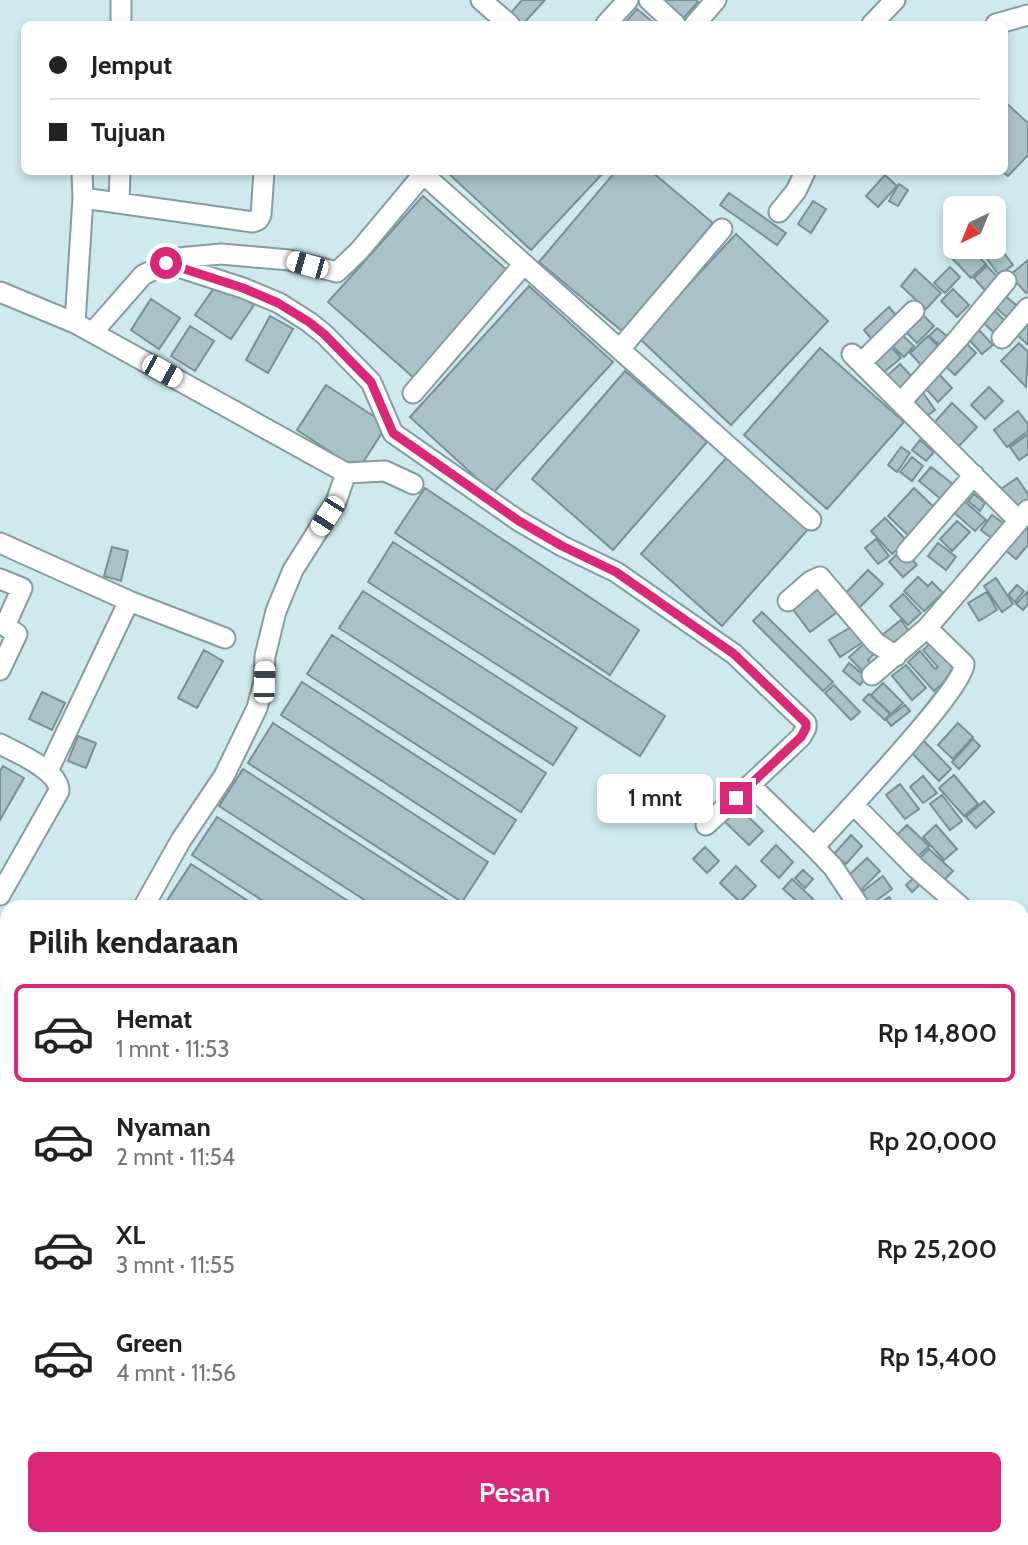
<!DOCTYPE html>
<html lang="id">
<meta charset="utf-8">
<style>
:root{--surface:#fff;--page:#f6f6f6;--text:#222;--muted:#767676;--line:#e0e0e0;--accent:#db2777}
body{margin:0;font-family:Cabin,sans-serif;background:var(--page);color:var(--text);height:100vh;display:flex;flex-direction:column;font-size:26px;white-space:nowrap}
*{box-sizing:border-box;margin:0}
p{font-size:23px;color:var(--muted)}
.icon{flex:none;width:38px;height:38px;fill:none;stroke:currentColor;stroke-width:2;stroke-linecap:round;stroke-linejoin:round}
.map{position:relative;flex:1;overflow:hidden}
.panel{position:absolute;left:0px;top:900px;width:1029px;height:646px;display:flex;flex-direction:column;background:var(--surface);border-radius:21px 21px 0 0;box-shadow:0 4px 10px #0003}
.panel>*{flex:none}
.guide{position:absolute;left:21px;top:21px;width:987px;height:154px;border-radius:10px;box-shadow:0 4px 10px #0003;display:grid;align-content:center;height:154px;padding:0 28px;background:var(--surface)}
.needle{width:46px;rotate:223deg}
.controls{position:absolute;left:943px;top:196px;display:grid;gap:14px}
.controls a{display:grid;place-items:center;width:63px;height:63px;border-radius:10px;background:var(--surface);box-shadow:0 4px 10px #0003;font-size:35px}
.end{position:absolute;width:32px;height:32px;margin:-16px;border:9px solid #db2777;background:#fff;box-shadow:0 0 0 4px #fff}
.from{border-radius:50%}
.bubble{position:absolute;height:49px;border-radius:10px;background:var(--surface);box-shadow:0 4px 10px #0003;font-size:23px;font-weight:600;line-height:49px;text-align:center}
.car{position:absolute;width:21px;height:42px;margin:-21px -10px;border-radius:9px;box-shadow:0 0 5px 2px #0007;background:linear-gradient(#fff 24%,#345 0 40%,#fff 0 76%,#345 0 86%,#fff 0)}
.guide b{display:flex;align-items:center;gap:24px;height:66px;font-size:26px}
.guide b+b{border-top:2px solid var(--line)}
.guide i{width:18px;height:18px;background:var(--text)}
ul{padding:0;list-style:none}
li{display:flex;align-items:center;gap:21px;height:98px;margin:0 14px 10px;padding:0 14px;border:4px solid transparent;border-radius:10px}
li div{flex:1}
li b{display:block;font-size:26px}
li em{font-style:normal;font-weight:600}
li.selected{border-color:var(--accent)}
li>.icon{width:63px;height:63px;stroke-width:1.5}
h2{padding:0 28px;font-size:32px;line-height:84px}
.action{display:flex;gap:14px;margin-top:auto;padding:14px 28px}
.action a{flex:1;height:80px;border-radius:10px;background:var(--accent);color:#fff;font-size:28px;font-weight:600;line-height:80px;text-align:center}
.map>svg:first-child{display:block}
.building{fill:#a9c3c8;stroke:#789196;stroke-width:2}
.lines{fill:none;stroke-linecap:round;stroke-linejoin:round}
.minor-casing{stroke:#849ca2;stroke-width:23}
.minor{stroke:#fff;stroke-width:19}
.route{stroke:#db2777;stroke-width:9}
</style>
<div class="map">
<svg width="1028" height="1545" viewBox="0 0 1028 1545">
<rect width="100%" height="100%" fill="#cfeaef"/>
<path class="building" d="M522,0H545L523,24H521L509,15Z
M658,0H696L698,2L681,21Z
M637,9L655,24H624Z
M1004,101L1028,123V155L1008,176L1003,172Z
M447,172H604L531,250Z
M615,172H652L713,223L622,331L539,262Z
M885,175L897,186L878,207L866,196Z
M899,184L908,190L898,206L889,201Z
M729,193L786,233L777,245L720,205Z
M423,196L508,271L414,378L328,302Z
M813,201L826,209L811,233L798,224Z
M736,234L828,321L731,425L639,338Z
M956,245V247H969L986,264L971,278L947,253Z
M1000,248L1013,265L999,275L987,259Z
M1028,260V291L1026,293L1010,275Z
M987,266L1002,282L988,294L974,278Z
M950,267L960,277L945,293L934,283Z
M915,269L941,293L926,309L901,286Z
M219,281L254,305L231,339L195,315Z
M529,286L613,362L493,493L410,417Z
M953,289L969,305L957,317L941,301Z
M1003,294L1021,309L1011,321L993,305Z
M151,299L180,318L159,349L131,330Z
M889,307L900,320L875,343L864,330Z
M992,308L1009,325L997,336L981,320Z
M923,315L934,326L917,343L906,332Z
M270,316L293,329L268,373L246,360Z
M1028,316V345L1013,331Z
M190,326L214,341L195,371L171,356Z
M975,326L993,345L982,354L965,335Z
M937,328L949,338L942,347L929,336Z
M901,334L914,346L904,357L891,345Z
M928,336L942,350L923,367L910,353Z
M963,340L976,353L955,375L941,362Z
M888,343L901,358L884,372L871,357Z
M1019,343L1028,352L1026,387L1001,361Z
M820,348L904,422L827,509L744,435Z
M900,364L914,379L901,391L887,376Z
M935,370L952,388L938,402L921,383Z
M625,371L707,442L613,550L532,479Z
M326,385L387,425L358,470L297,430Z
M989,387L1003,401L985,419L971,405Z
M921,390L935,410L921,420L907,401Z
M952,403L977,427L957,448L932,425Z
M1018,411L1028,424V431L1007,447L994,430Z
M1028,434V454L1019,460L1010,447Z
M920,440L934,452L926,461L912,450Z
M901,447L910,453L897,472L888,465Z
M729,455L810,527L722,626L641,554Z
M912,457L923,466L912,481L900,472Z
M931,467L954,485L942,500L919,481Z
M1017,478L1028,494V499L1014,508L1001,489Z
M425,488L639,630L610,675L395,533Z
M914,488L937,510L911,538L888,516Z
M974,494L985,503L980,511L968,501Z
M961,498L986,520L975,531L951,510Z
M992,515L1006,525L994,540L981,530Z
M885,518L907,541L892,554L871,531Z
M957,521L970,532L952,551L940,539Z
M1025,525L1028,527V545L1016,559L1004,549Z
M876,539L889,556L878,564L865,548Z
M393,542L665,716L640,756L368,582Z
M938,543L956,557L946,570L928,556Z
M112,547L128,551L121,581L104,576Z
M902,549L917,565L903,577L889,562Z
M868,570L883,584L857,610L843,596Z
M918,577L928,586L932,582L943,593L924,611L904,591Z
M996,578L1013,604L1002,612L984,586Z
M1017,585L1024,591L1015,602L1008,595Z
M822,586L840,610L810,632L792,608Z
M363,591L577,728L553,765L339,628Z
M987,592L997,610L979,621L968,603Z
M1027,592L1028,604L1023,610L1016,604Z
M903,594L921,613L908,625L890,606Z
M762,612L833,682L823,691L753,621Z
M901,620L911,634L892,649L881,636Z
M853,626L863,642L840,657L829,640Z
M332,635L546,773L521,812L307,674Z
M934,640L959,669L934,691L908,662L920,651L935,669L938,667L923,650Z
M865,643L874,654L868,660L874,666L865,674L849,657Z
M204,650L223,661L197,708L178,698Z
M849,663L866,677L860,685L843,671Z
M906,665L926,688L912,700L892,676Z
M302,682L516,820L494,854L281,715Z
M883,683L903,703L891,714L871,695Z
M834,685L860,712L851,720L825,693Z
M42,692L65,703L52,730L29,719Z
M869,694L890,714L885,720L863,700Z
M905,705L910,711L891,726L886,719Z
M273,723L488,862L462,902L248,763Z
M958,723L973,737L953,759L938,745Z
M78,736L96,743L86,768L68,761Z
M920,737L951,769L939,781L908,749Z
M973,739L980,746L959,769L952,762Z
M3,766L24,778L0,820V771Z
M243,769L456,906H374L219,806Z
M954,775L978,804L964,816L939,788Z
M923,776L937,793L923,803L910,787Z
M900,784L919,809L905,819L886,795Z
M942,795L962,821L950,830L930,804Z
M984,801L994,812L976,828L966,817Z
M739,808L763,831L749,845L725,822Z
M217,817L356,906H271L192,855Z
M907,825L929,846L915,859L894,838Z
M936,825L957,849L944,860L923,837Z
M851,835L862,846L846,864L834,854Z
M776,845L793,862L779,878L761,861Z
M705,847L719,861L707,873L693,859Z
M929,849L953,871L941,883L917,861Z
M867,858L880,871L860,891L847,877Z
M191,864L256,906H172L166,902Z
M736,866L756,886L740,902L720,883Z
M803,870L813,879L805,888L795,878Z
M918,874L924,881L912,892L906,885Z
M883,876L892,889L869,906L859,894Z
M792,879L813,899L806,906H802L783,889Z
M889,897L895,906H875Z
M7,1055V1118L0,1109V1061Z
M0,1130L7,1139V1211L0,1202Z
M0,1219L7,1228V1302L0,1293Z
M0,1307L7,1316V1356L0,1362Z
M7,1390V1418L0,1423V1395Z
M0,1471L7,1480V1538H53L58,1545H0Z
M66,1538H132L138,1545H71Z
M469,1538H564L569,1545H474Z"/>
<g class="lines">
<g class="minor-casing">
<path id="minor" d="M121,0V24
M481,0L509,24
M649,0L675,24
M606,24L628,0
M695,24L716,0
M872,24L895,0
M996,24L1028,15
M423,174L811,520
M83,198L253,222L258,220L261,215L264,172
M119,202L120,172
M779,212L796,191L805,172
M166,263L243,288L279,303L309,322L324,334L371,382L393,433L519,521L562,546L616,572L734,654L806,723V728L801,737L750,785
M0,292L75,323L346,473L385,471L413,484
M75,323L83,198L82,172
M93,332L143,275L178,258L221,254L289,260L337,272L359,251L425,172
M1002,338L1028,308
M620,349L722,229
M852,354L1018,520
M861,363L914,311
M413,393L524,264
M901,402L958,339L1006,281
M0,543L129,601L225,638
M907,552L974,475
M0,579L22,588L5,626L17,634L0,670
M788,601L811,581L820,577L876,643L896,656
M872,675L927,628L1028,510
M0,744C17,753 59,770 59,791L0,895
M48,771L129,601
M854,805L915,867L960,906
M706,825L750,785L814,847C837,822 965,687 964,664L927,628
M814,847L833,867L859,906
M144,906L181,840L224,776L257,708L264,682L265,656L276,611L293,570L336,502L346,473
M0,939L7,946
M0,1045L7,1041
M0,1391L7,1386
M0,1431L7,1425
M451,1538L457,1545
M616,1538L622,1545
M294,1545L302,1538"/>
</g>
<use href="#minor" class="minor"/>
</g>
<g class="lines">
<path class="route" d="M166,263L243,288L278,303L309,322L324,334L371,382L393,433L519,521L562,546L616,572L734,654L806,723V728L801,737L736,798"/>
</g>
</svg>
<div class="controls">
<a><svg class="needle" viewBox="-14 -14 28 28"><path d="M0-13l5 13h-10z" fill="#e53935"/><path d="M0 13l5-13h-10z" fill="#767676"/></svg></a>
</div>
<i class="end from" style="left:166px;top:263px"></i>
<i class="end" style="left:736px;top:798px"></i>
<div class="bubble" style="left:597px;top:774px;width:116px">1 mnt</div>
<i class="car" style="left:307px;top:265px;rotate:286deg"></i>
<i class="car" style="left:162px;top:371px;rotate:119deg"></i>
<i class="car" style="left:327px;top:516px;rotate:213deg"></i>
<i class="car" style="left:264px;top:682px;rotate:2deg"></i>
<div class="guide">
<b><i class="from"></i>Jemput</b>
<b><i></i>Tujuan</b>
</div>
<section class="panel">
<h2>Pilih kendaraan</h2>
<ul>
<li class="selected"><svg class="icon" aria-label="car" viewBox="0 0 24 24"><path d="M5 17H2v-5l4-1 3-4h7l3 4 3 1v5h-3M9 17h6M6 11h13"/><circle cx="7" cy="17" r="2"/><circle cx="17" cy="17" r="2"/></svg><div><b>Hemat</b><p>1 mnt · 11:53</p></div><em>Rp 14,800</em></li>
<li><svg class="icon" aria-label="car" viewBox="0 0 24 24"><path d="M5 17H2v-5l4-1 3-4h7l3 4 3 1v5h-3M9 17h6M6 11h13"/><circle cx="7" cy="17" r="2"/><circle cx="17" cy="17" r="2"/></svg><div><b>Nyaman</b><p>2 mnt · 11:54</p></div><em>Rp 20,000</em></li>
<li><svg class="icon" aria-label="car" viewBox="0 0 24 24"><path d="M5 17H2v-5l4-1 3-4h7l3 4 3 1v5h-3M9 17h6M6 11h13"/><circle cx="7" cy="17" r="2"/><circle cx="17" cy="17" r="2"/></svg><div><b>XL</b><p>3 mnt · 11:55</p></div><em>Rp 25,200</em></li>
<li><svg class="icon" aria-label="car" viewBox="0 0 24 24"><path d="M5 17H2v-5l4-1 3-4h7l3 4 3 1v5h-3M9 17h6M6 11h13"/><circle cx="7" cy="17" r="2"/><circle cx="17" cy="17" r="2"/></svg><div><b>Green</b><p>4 mnt · 11:56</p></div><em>Rp 15,400</em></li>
</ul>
<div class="action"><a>Pesan</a></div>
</section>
</div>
